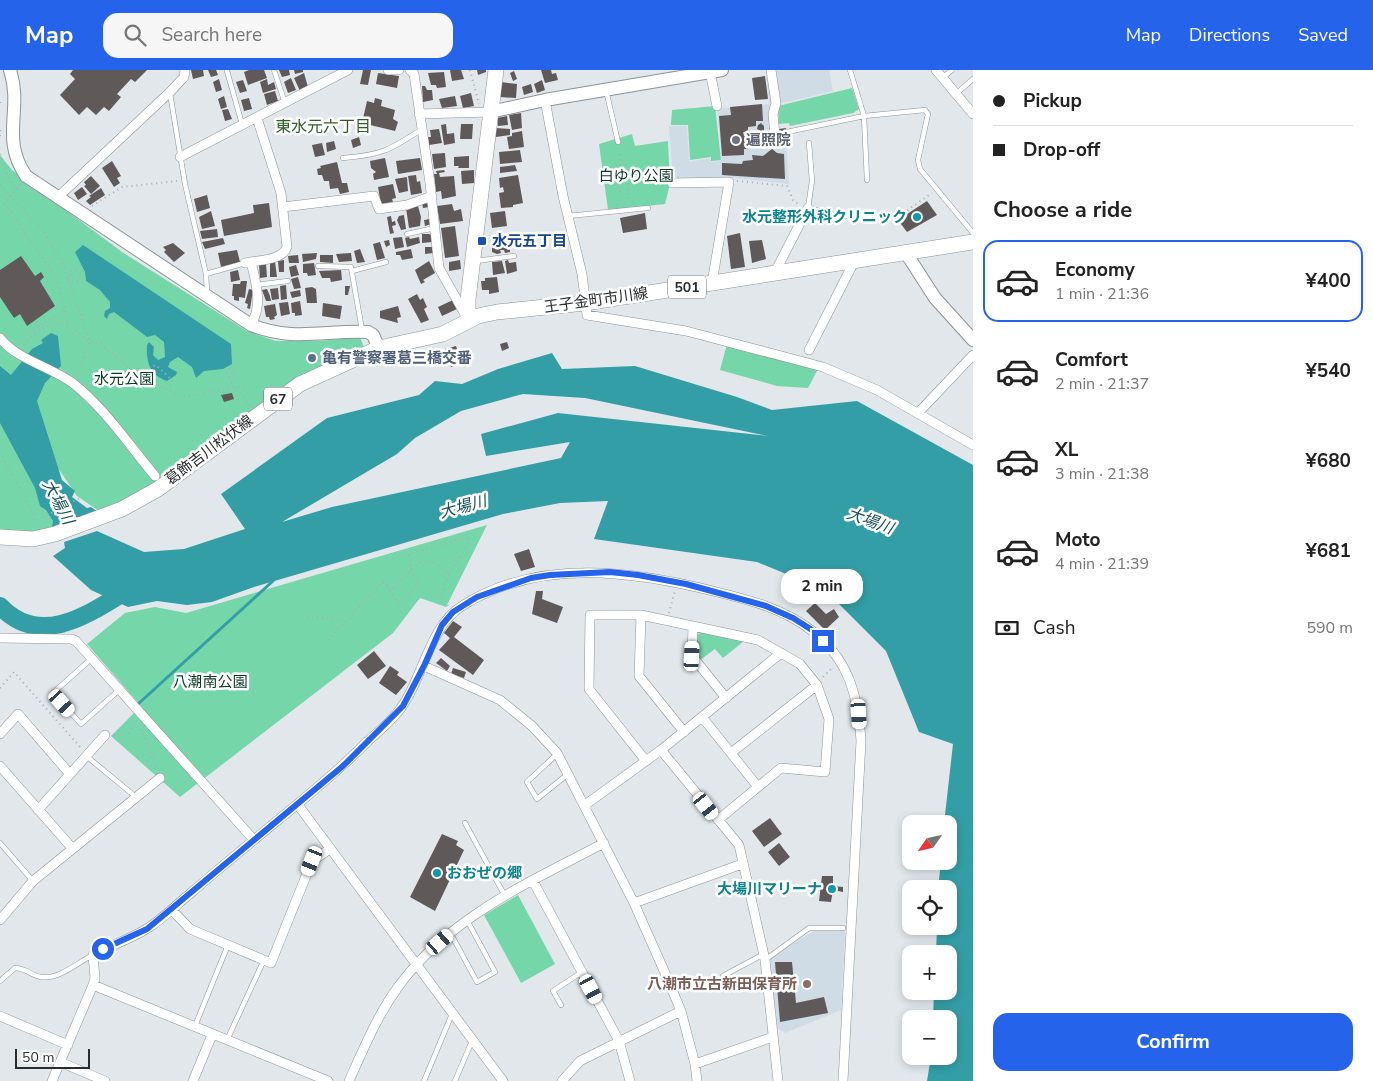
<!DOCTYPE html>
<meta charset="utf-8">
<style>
:root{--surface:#fff;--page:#f6f6f6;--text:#222;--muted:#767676;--line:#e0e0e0;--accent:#2563eb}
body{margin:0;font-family:"Nunito Sans","Noto Sans JP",sans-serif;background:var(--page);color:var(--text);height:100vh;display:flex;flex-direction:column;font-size:19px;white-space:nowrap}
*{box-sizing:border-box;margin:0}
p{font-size:16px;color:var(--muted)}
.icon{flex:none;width:28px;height:28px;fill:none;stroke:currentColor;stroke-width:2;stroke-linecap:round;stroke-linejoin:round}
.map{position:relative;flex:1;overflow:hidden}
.details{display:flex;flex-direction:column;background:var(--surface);width:400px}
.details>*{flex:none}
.banner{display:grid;align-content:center;height:110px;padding:0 20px;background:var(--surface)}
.needle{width:32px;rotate:236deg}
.fabs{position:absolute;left:902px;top:745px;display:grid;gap:10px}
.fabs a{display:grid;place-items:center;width:55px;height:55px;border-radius:10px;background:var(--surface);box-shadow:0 2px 8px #0003;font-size:25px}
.scale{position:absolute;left:15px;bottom:12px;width:75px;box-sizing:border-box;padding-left:5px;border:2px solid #2a2d2e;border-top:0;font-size:14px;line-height:18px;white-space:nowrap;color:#2a2d2e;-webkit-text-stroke:4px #fff;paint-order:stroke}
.end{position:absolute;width:22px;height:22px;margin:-11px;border:6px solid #2563eb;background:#fff;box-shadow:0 0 0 2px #fff}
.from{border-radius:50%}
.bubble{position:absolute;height:35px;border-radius:15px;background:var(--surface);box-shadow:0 2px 8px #0003;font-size:16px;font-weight:700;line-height:35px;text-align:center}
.car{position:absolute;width:15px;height:30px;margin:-15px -8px;border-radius:6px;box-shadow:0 0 4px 1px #0007;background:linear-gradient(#fff 24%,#345 0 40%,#fff 0 76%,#345 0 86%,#fff 0)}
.banner b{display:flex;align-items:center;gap:18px;height:48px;font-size:19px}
.banner b+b{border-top:1px solid var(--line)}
.banner i{width:12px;height:12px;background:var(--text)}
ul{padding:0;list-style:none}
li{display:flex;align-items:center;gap:15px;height:82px;margin:0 10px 8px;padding:0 10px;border:2px solid transparent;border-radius:15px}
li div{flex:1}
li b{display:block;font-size:19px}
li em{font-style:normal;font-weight:700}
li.active{border-color:var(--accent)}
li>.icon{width:45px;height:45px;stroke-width:1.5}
h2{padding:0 20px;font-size:22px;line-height:60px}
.pay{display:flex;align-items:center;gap:12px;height:55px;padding:0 20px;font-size:19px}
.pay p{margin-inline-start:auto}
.button{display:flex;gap:10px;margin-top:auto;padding:10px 20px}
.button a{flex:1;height:58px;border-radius:15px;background:var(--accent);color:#fff;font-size:20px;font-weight:700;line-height:58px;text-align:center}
header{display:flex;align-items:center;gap:30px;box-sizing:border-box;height:70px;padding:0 25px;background:var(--accent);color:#fff}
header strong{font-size:24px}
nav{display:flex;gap:28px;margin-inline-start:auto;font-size:18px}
.search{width:350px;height:45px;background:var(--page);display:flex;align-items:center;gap:12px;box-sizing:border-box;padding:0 18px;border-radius:15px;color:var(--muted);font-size:19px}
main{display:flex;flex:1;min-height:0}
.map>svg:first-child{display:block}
.built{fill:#cfdbe5}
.green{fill:#75d7a9}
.water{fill:#349ea7;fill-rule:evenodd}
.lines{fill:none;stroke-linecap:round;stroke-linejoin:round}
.stream{stroke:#349ea7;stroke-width:3}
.river{stroke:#349ea7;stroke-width:18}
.building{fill:#5f595a}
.lane-casing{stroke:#8e9398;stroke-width:5.5}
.street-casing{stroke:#8e9398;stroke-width:10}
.secondary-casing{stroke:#8e9398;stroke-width:14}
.primary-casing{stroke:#8e9398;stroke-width:16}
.path{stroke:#a9aeb1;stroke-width:2;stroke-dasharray:1 4;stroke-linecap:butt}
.lane{stroke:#fff;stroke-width:4.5}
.street{stroke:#fff;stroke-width:9}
.secondary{stroke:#fff;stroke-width:12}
.primary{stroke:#fff;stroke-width:15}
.route{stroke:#2563eb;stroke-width:6}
.worship-dot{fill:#6b7280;stroke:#fff;stroke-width:2}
.culture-dot{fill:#0f9aa8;stroke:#fff;stroke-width:2}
.transit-dot{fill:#1a4fb4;stroke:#fff;stroke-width:2}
.service-dot{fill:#5c6f8a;stroke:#fff;stroke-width:2}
.education-dot{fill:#8d6e63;stroke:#fff;stroke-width:2}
.labels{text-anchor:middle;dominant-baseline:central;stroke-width:5;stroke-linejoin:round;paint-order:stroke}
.shield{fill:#fff;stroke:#6a6c6d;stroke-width:1}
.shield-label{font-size:14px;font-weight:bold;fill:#2a2d2e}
.worship-label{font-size:15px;font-weight:bold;fill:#5b616d;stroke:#fff;text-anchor:start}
.park-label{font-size:15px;fill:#0a3926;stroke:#fff}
.culture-label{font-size:15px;font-weight:bold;fill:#0d838f;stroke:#fff;text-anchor:end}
.transit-label{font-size:15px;font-weight:bold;fill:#164399;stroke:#fff;text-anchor:start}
.street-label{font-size:15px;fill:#2a2d2e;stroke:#fff}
.service-label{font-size:15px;font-weight:bold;fill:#4e5e75;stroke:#fff;text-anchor:start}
.education-label{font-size:15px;font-weight:bold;fill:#785e54;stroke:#fff;text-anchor:end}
.neighbourhood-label{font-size:16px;fill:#305d24;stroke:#fff}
.water-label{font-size:16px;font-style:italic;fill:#165257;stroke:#fff}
</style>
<header>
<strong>Map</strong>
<div class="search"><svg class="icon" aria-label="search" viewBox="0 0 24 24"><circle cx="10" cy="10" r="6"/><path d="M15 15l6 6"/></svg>Search here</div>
<nav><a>Map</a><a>Directions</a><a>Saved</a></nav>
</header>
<main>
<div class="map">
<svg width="973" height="1011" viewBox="0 0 973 1011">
<rect width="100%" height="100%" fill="#e1e7eb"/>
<path class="built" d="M780,0H829L833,21L778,34L779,68L786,69L789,114L735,108L673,110L669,56H687L689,92L710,88L711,92L722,90L717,39L769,34L766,3Z
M814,861H845L841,940L785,963L776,957L768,888Z"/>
<path class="green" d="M852,18L859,39L853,43L790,56L789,53L779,54L778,36Z
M715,36L721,90L711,91V87L690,90L688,55H671L672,40Z
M632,64L635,76L668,71L670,114L665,134L608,140L599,74Z
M0,85L12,100L122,182L247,261L276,271H320L360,267L364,278L149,422L102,443L77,426L0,313Z
M727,274L818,299L808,318L777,316L720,300Z
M0,350L82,451L45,465L0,462Z
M487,455L446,537L420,528L393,563L180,727L111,666L141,636L87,574L125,543L155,537L186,543Z
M702,562L744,571L723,588L715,579L699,591L695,587L697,565Z
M518,825L555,894L521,913L484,845Z"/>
<path class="water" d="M83,175L231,274L232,294L223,299L204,301L196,308L192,297L178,287L170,292L168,297L177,302L176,305L167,311C150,305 146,292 147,275L149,272L154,277L153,285L158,290L165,287L164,272L155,265L147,267L114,242L109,244L107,249L104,246L105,241L110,238V232L100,220L86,211L85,202L75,182Z
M51,263L58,266L61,296L45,313L37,331L62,410L75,421L72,427L87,438L91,437L98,442L52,457L53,451L46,440L40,436L35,418L0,353V296L11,305L32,279L43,273L41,270Z
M552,283L562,299L635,296L737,327L772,340L857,331L973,395V1011H927L931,986H949V949H933L934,921H949V884H936L937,856H949V819H938L941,791H949V754H944L953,674L919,662L886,581L825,520L757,492L594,469L608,431L560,433L503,444L254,517L212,532L187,535L157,531L128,537L91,520L53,486L65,478L64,472L97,461L144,482L184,479L245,459L221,424L327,348L419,325L435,311L462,314L498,299ZM523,324L585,328L768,366L558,343L481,364L486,386L570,372L561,388L332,437L282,452L397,384L415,368L461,341Z"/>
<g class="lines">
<path class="stream" d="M137,635L273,511"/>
<path class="river" d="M0,536C41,580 92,542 131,518"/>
</g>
<path class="building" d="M73,0H147L135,12L131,9L117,24L121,27L109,41L104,37L96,45L87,37L79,45L60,25L75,9L70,4Z
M191,0H203L204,6L193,9Z
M208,0H216L218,5L211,7Z
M249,0H264L267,8L248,15L244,2Z
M279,0H289L290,5L282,7Z
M294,0H303V2L295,4Z
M363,0H371L368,15L360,14Z
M450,0H461L464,9L452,11Z
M477,0H486V2L478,5Z
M541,0H551L552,4L556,3L558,10L545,13Z
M514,1L517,9L513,11L510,3Z
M444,2L446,17L437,18L436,15H431L428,3Z
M304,3L308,17L300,21L294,8Z
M378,3L399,6L397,18L376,14Z
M765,6L768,29L755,30L752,8Z
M291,8L296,20L288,23L284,12Z
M219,9L222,20L216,22L213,12Z
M267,9L268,15L274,12L276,19L263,23L260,12Z
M243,10L247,21L240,23L236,12Z
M542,10L545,20L537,23L534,14Z
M501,12L517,14L516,28L500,27Z
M531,14L533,22L524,25L522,17Z
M422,16H425L427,20H432L433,30L423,32Z
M275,21L278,31L267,35L264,24Z
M471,23L474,36L463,38L460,26Z
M224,26L227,37L221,39L218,29Z
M455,26L457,36L442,38L439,29Z
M249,28L252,39L244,41L241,30Z
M375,28L382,30L381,36L395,40L393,49L398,52L395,61L362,53L367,31L374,33Z
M762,34L763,51H756V56L748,57V63L743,62L744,66H747L748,79H744V85L722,86L719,46L731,45L730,37Z
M228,39L232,49L225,51L222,40Z
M521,43L522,58L512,60L509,45Z
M507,46L508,55L498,56L497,48Z
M761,53L764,56V60L761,61L757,59L758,55Z
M446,54L447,64L454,63L455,73L444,75L441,55Z
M461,54H473L472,69H460Z
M495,58L510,59V65L496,67Z
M786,58L788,66L780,68L779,59Z
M439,59L442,73L429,75L428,67H431L430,60Z
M522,61L524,77L509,79L507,67L512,66V63Z
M359,67L361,75L353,78L351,70Z
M334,71L336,79L327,82L326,73Z
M322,73L325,85L315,87L312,75Z
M772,79L777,83L784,84L785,109L722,105V93L742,94L743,91L753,90L752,85L763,86Z
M520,80L522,92L500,94L499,82Z
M445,83L446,97L434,99L432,84Z
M469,86V98H458L459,96H454V87Z
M385,88L389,107L374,110L373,104L376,102L371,98L370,91Z
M420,88L422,100L398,104L396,91Z
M112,91L121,106L117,108L120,113L114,117L102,98Z
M337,92L342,113H347L349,122L340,124L338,118L330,119L329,111H324L322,105H318L317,99L321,98L320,96Z
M515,95L517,101L500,103V97Z
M444,100L445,102L439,103L440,107L454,106L456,126L442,129L441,121L436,122L434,104H437L436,101Z
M474,100V113L462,114L461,101Z
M416,105L417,112L420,111L422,123L411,125L408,106Z
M518,105L523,133L513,135V137L501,138L499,123L504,122L503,117L500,118L499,108Z
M91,106L100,116L91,124L84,116L86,115L84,112Z
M407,107L408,121L399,123L395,109Z
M393,114L396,128L392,129L393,132L381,134L378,117Z
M82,117L87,124L78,130L74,123Z
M101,118L105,125L90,135L86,131L91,127L89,126Z
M207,125L210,138L197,142L194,129Z
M927,131L937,145L907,162L898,150Z
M422,132H428L429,137L423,138Z
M269,133L272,157L224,166L221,150L254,143L253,135Z
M452,134L454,141L461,139L463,151L440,154L437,136Z
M418,136L421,147L420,156L409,158L406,138Z
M211,141L215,156L202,159L199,147Z
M505,141L507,156L492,158L490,143Z
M645,143L647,159L623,163L620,148Z
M404,145L406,159L401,160L397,150L399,146Z
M391,146L392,152L395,151L396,155L392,156L394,163L390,164L387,147Z
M430,149L431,154L425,156L424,150Z
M455,156L459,186L445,188L441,158Z
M217,159L218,167L202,169L200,161Z
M740,163L745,197L731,199L727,166Z
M422,164H429L432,166V172L422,173Z
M402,167L404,177L395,179L393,168Z
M409,167L410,169L419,167L420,173L407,177L405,168Z
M223,168L225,174L205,179L202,172Z
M389,170L390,175L386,177L384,171Z
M762,170L766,189L752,193L749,171Z
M509,171L510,182L505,183L504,180H500L501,183L497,184L492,182V173Z
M380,172L385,188L377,190L373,174Z
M173,173L185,183L174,192L164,182L166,180L163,177Z
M425,177H433V183L425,184Z
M360,179L365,192L357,193L354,181Z
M411,179L413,188L402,190L400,185H396V182Z
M237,180L240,192L221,197L218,183Z
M317,183L316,189L303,192L302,184Z
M351,183L352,191L339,192L336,184Z
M298,185L299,193H289L288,186Z
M320,185H333V193L320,192Z
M21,186L35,206L41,202L44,207L40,211L55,236L27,256L20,244L14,248L0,227V200Z
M284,190V202H279L278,191Z
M460,190L461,199L449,201V192Z
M508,190L509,193L516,192L517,201L507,204L505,191Z
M429,191L435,203L423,210L425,212L421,214L415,200Z
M502,191L505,203L493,205L492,192Z
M275,192L277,207H270V193Z
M314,193L316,205L308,206L307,203H303V194Z
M266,194L267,207L260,208L259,195Z
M296,195L299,205L291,207L289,197Z
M238,200L240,210L231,212L230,202Z
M341,200L342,210L331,212L330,208H322L319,201Z
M298,207L301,218L294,219L291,209Z
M497,207L499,222L489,224V220H482L481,211H485V208Z
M241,211H247L245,228L239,227V231L234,230V226H232L233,214H240Z
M286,215L287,229L281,230L280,216Z
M345,216H350L348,225H345Z
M312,217L316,219L317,233H307L305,218Z
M278,218L279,229L272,230L270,219Z
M249,219L253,220L250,239L247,238L248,234L245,233Z
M267,219L270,226L271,231H266L262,220Z
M300,220L301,226L292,228L290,222Z
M417,224L420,230L423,228L427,237L424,239L429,250L421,253L408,229Z
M453,230L457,239L442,246L438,237Z
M300,231L302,245L295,246V243H292L291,233Z
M288,232L290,244L281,246L279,233Z
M323,233L342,236L340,249L322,246Z
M275,234L277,245L274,247L275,249L270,250L269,247H266L264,236Z
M398,236L401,247L397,248L398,253L380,248V241Z
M507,272L509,278L502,281L500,274Z
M456,276L458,282L448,287L445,279Z
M312,282L317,289L310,293L306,286Z
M456,286L460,294L451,297L448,289Z
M232,323L234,329L224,332L221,325Z
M529,479L535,497L521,501L514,484Z
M536,521H543L542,529L563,537L557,553L532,544Z
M815,533L826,544L834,539L839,547L825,560L806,541Z
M453,551L462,557L454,567L484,590L473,605L439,580L450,568L444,563Z
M374,581L386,596L368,609L357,595Z
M441,588L450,596L447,601L436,593Z
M390,596L399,602L397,605L407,612L396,625L379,613Z
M453,598L466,602L464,608L451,604Z
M770,748L782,764L764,777L752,761Z
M442,764L458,771L456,775L464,780L435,841L410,827Z
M779,773L790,787L779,796L768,782Z
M822,806H833V816L843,817V822L833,820L831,832L819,831Z
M775,892H792L796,933L824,927L828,943L780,952Z"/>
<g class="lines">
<g class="lane-casing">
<path id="lane" d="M274,0L285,33
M850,0L864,46L867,110
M227,1L242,54
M942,8L952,0
M606,20L618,72
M170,23L185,114L206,204L245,193
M956,24L973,9
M787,62L864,46L925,40L928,44L918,90L920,99L973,163
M809,73L812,111L808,138L838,146H873
M343,88C382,85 390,80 422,59
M568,146L648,138
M407,164L435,158
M476,191L514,186
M318,196L351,197L362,260
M352,201L386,192
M206,204L207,222
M256,215L288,211
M91,589L53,623L81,654L119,620
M557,684L527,712L537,729L568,704
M85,685L136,727
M465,753L505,826
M0,773L33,811
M451,864L477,912L495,902L467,850
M765,890L809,858H843
M723,906L764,884
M0,911L15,898C26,898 32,906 41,907C59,910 78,892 93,885
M561,935L553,921L582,902
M195,956L228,875
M227,970L264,890
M424,1011L452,944
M455,1011L472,971"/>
</g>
<g class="street-casing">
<path id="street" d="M388,0H399
M410,0L414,4L430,113L439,198L466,246
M771,0L776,33L773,44L775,65
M936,0L973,44
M710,2L717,36
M545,30L563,126L582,204L587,245L686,261L823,297L877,320L973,375
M419,44L490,42
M180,87L348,0
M672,113L729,112L712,213
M57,128L170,22L184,7L185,0
M283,137L374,126L379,139L407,135L432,126
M245,193C258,190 282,191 287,177L281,123L257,48
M774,204L808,138
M251,255C263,234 256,213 251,192
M0,268C17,290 52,297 74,314C106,340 129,375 155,406
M809,280L854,192
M918,343L973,285
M641,545L639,606L684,662
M693,556L692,586L726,628
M0,568L71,569L76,571L254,770
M424,596L500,630L532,656L557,683L634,833L665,903L681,941L695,994L697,1011
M702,647L758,717
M0,664L18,644L69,703
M661,680L739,775L765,890L778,1011
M731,683L817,615
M646,691L589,619L590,545H641L758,570L800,594L817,615L829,649L825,702L781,698L718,750
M0,696L72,778
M298,735L503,1011
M585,735L661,680L781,583
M38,740L105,665
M533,811L619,971L630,1011
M634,833L742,794
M172,840L190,859L271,893L312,791L330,779
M0,850L33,811L160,708
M93,915L328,1011
M0,946L68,975
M60,992L105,1011
M695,994L773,967
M52,1011L93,915L95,908L93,885C111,875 131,869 148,858C164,848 177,834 191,823C210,806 230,790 249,774C290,740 331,708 368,671C378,662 389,653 397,643C423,612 428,557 462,536C539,487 634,501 717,522C750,530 784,539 811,560C849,589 858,626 861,671L843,1011
M193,1011L212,965
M349,1011C364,978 377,946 398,917C449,847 530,812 604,773
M562,1011L580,991L681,941"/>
</g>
<g class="secondary-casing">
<path id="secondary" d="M10,0C23,40 0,68 26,106L251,255C294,272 324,260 368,262L373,265L379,278
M490,42L545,30L722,0
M906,183L935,228L973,270"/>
</g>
<g class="primary-casing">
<path id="primary" d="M468,250V229L496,0
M0,467L33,469L55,464L122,439L158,419L300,314L379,278L443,264L478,246L497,242L585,233L973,172"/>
</g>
<path class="path" d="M470,0L479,34
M0,32V34
M0,66L1,59
M753,69L767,66
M0,84L8,107L16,118
M622,106L630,117L628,123L630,132
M737,111L787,116L793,130L799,135
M20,114L5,134L57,209L65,240L29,263
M0,115L43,160L63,194L90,272L100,273L140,308L185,327L246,315
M617,135L622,124L616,115L622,106L619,80
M92,136L122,117L177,111
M879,147L899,146L932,123
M71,201H78L81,205L80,210L76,212L67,208Z
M65,241L68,255
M24,275C28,269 32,266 38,262C62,245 70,257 90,272L77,304
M135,303L156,295L172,310L168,320
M229,307L234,305V301L231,298L227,301C232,323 240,319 251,336
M0,382L34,446V450
M38,450L80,428
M448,536L440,525L449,505
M669,543L675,521
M307,547L347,550
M328,570L383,512L395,519C403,509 418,486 433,492C438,494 444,501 449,505L469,472L468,467L409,484L411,501L419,514L400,534L383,512
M823,607L832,598
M0,618L14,602L81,678
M141,659L157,699
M113,665L128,663L137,651"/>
<use href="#lane" class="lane"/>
<use href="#street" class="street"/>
<use href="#secondary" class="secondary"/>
<use href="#primary" class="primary"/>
</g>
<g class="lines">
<path class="route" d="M103,879L147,859L343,696L403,636L424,596L442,555L453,542L477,527L531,508L550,505L610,502L638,505L686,514L766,536L793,548L812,560L823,571"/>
</g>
<circle class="worship-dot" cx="736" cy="70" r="5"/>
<g class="culture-dot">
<circle cx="917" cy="147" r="5"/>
<circle cx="437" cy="803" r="5"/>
<circle cx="832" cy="819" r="5"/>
</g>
<rect class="transit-dot" x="477" y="166" width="10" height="10" rx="2.5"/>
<circle class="service-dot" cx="312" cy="288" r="5"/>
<circle class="education-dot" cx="807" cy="914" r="5"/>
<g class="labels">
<g class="shield">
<rect x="668" y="205.5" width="38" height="23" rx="4"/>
<rect x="264" y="317.5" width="28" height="23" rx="4"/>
</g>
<g class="shield-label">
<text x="687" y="217">501</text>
<text x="278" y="329">67</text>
</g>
<g class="worship-label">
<text x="746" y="70">遍照院</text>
</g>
<g class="park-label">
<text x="636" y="106">白ゆり公園</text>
<text x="124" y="309">水元公園</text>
<text x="210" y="612">八潮南公園</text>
</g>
<g class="culture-label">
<text x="907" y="147">水元整形外科クリニック</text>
<text x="447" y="803" text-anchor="start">おおぜの郷</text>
<text x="822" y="819">大場川マリーナ</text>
</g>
<g class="transit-label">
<text x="492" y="171">水元五丁目</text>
</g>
<g class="street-label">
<text transform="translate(596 230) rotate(-8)">王子金町市川線</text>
<text transform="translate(209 380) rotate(-37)">葛飾吉川松伏線</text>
</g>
<g class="service-label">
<text x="322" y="288">亀有警察署葛三橋交番</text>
</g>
<g class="education-label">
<text x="797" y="914">八潮市立古新田保育所</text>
</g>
<g class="neighbourhood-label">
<text x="323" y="57">東水元六丁目</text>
</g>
<g class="water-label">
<text transform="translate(58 432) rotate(62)">大場川</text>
<text transform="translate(463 437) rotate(-15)">大場川</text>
<text transform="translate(870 451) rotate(20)">大場川</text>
</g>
</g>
</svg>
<div class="fabs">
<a><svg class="needle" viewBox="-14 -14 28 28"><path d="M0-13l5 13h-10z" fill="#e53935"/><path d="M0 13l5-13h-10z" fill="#767676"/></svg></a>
<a><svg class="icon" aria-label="locate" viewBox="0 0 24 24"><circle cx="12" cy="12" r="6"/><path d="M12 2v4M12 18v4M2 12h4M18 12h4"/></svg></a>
<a>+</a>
<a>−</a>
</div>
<div class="scale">50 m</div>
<i class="end from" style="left:103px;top:879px"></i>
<i class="end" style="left:823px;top:571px"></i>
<div class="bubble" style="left:781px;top:499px;width:82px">2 min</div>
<i class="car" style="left:692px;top:586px;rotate:3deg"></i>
<i class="car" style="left:62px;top:633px;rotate:138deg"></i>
<i class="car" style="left:859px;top:644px;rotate:176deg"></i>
<i class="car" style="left:706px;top:736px;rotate:141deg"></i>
<i class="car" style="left:312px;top:791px;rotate:202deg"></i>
<i class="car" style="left:440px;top:872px;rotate:49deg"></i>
<i class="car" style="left:591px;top:919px;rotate:152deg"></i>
</div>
<section class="details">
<div class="banner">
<b><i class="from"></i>Pickup</b>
<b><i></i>Drop-off</b>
</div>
<h2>Choose a ride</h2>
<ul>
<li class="active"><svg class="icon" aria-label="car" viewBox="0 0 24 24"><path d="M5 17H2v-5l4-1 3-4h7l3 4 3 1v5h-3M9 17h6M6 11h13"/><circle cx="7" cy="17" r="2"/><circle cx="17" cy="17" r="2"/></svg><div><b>Economy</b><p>1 min · 21:36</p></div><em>¥400</em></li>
<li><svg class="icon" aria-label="car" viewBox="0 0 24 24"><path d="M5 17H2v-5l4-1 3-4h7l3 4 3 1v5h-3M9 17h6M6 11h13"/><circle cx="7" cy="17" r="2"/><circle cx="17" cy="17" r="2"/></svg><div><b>Comfort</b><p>2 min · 21:37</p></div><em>¥540</em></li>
<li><svg class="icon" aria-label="car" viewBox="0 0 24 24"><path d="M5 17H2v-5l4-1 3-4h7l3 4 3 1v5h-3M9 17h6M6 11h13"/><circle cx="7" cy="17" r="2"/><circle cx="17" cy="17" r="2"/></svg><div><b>XL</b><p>3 min · 21:38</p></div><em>¥680</em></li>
<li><svg class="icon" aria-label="car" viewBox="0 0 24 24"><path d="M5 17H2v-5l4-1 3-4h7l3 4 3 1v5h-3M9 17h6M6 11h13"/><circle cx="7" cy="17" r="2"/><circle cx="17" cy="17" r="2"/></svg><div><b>Moto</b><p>4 min · 21:39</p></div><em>¥681</em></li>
</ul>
<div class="pay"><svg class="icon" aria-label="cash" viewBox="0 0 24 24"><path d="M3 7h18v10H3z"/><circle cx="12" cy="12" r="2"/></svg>Cash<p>590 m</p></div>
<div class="button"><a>Confirm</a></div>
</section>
</main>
